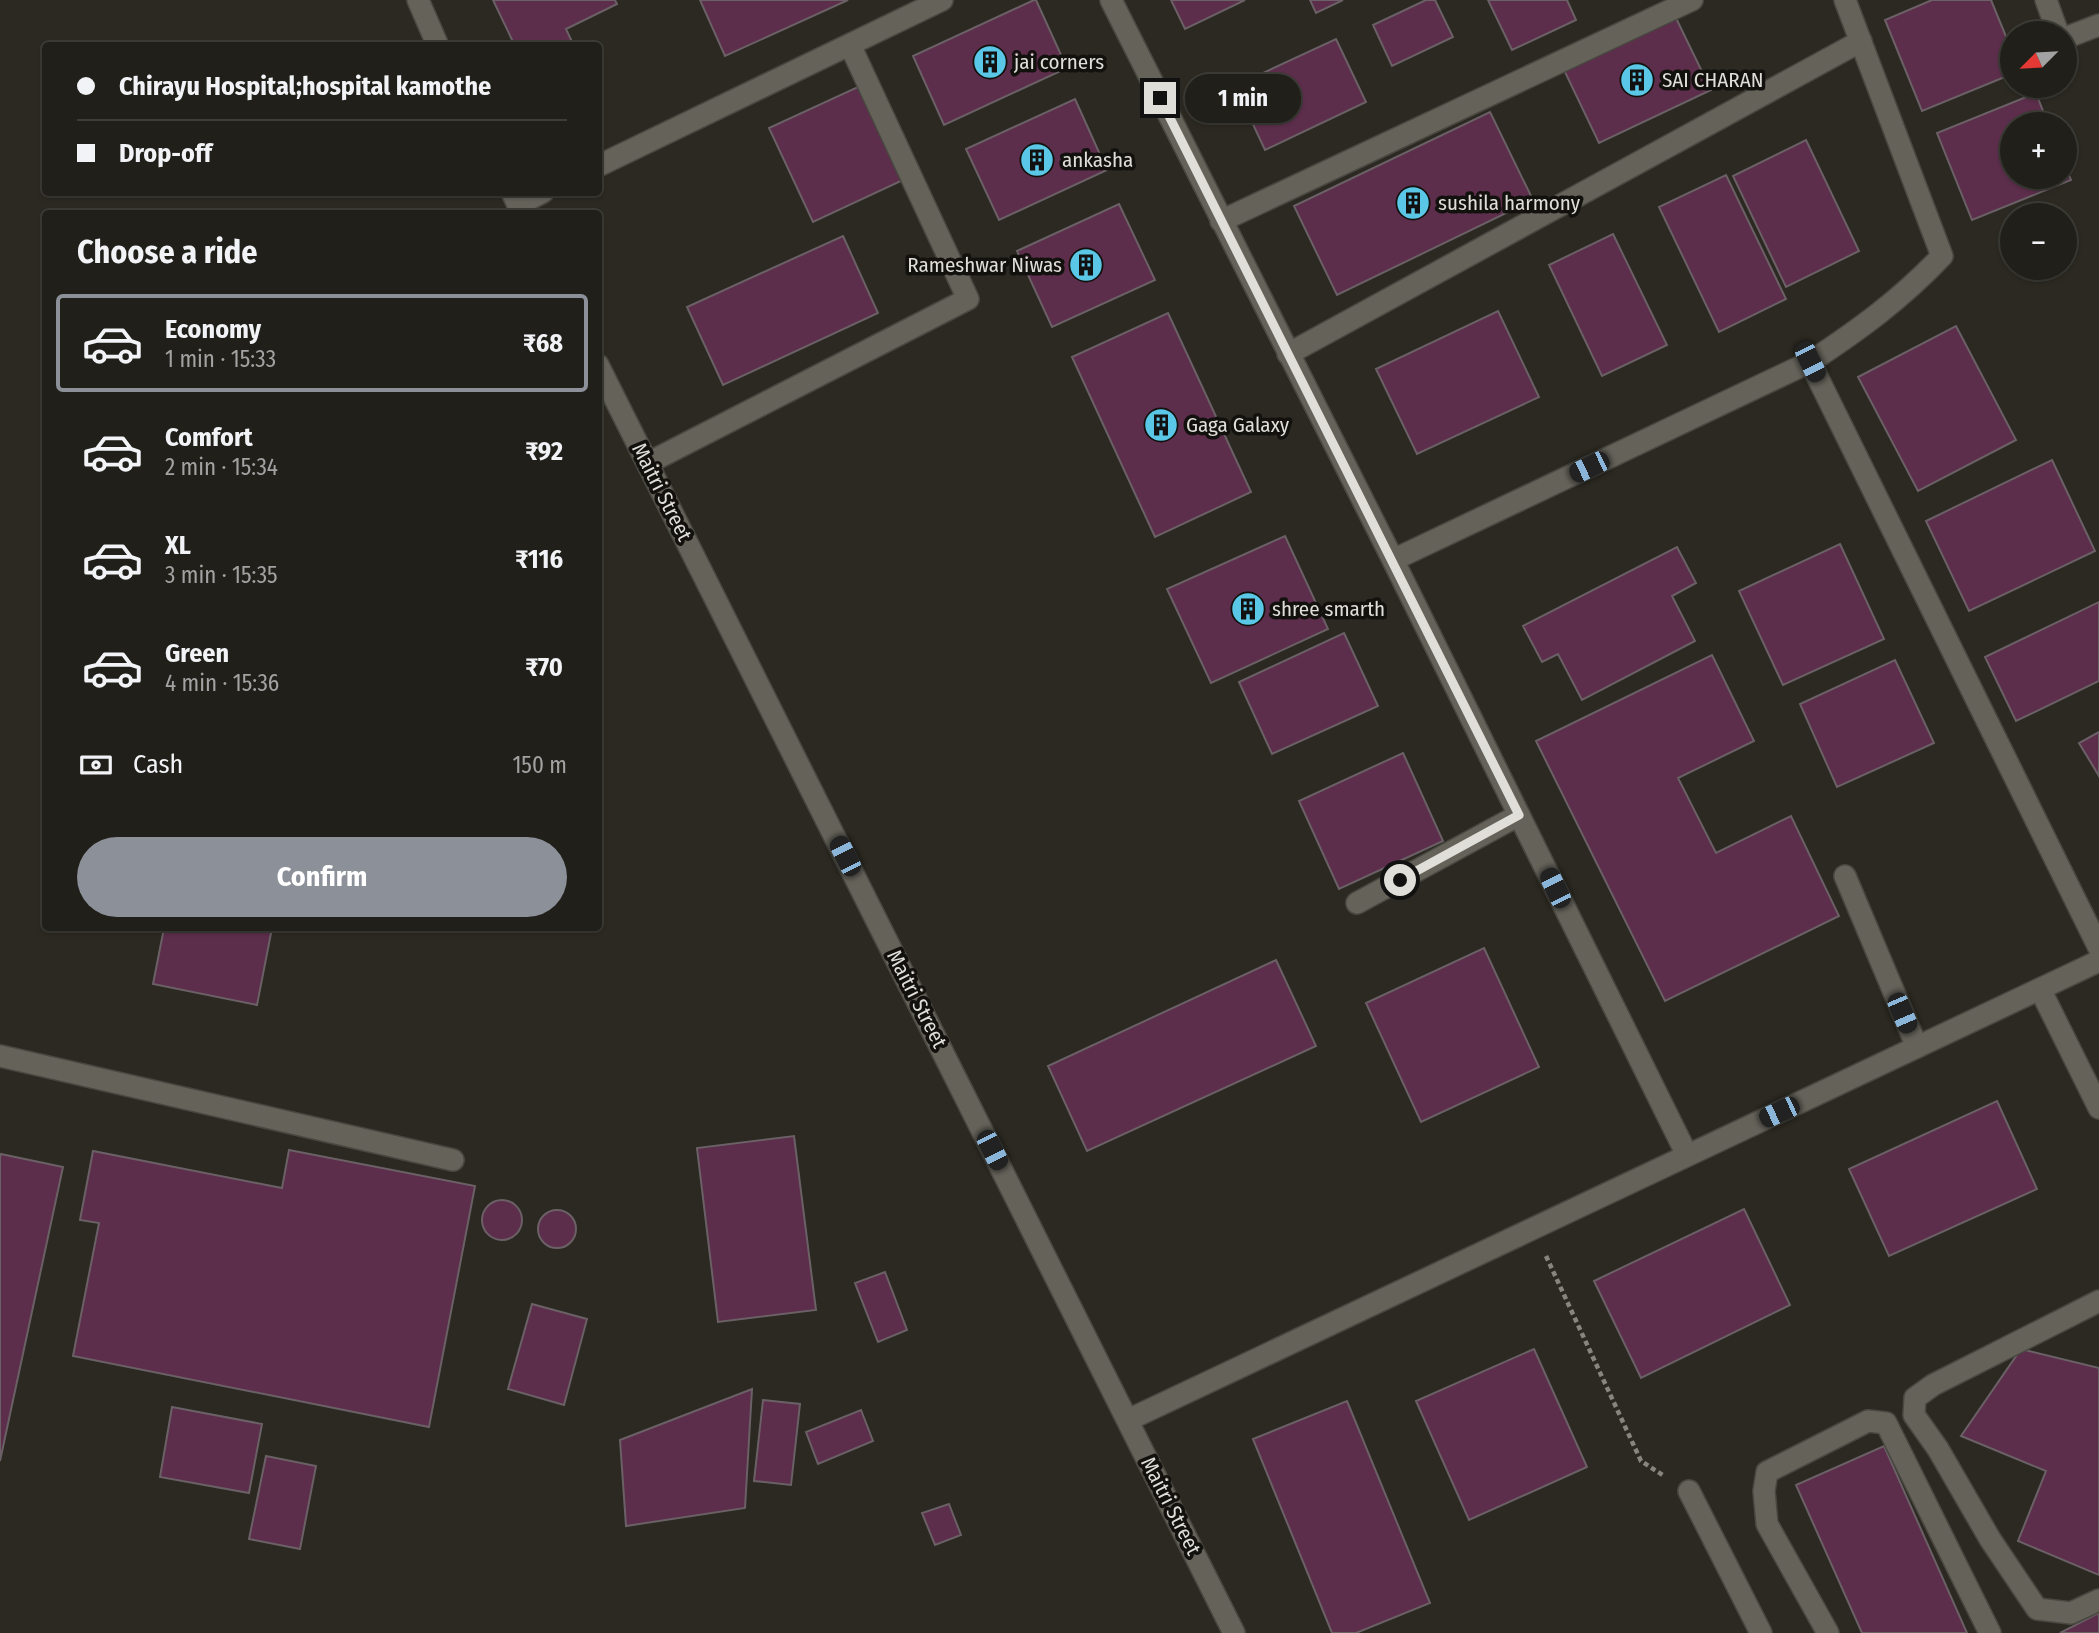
<!DOCTYPE html>
<meta charset="utf-8">
<style>
:root{--surface:#201f19;--page:#2d2c26;--text:#f1f3f6;--muted:#a2a2a2;--line:#3d3d38;--accent:#8c9099}
body{margin:0;font-family:"Fira Sans Condensed",sans-serif;background:var(--page);color:var(--text);height:100vh;display:flex;flex-direction:column;font-size:26px;white-space:nowrap}
*{box-sizing:border-box;margin:0}
p{font-size:23px;color:var(--muted)}
.icon{flex:none;width:38px;height:38px;fill:none;stroke:currentColor;stroke-width:2;stroke-linecap:round;stroke-linejoin:round}
.map{position:relative;flex:1;overflow:hidden}
.sheet{position:absolute;left:42px;top:210px;width:560px;height:721px;display:flex;flex-direction:column;background:var(--surface);border-radius:7px;box-shadow:0 2px 5px #0004,0 0 0 2px var(--line)}
.sheet>*{flex:none}
.banner{position:absolute;left:42px;top:42px;width:560px;height:154px;border-radius:7px;box-shadow:0 2px 5px #0004,0 0 0 2px var(--line);display:grid;align-content:center;height:154px;padding:0 35px;background:var(--surface)}
.needle{width:46px;rotate:246deg}
.buttons{position:absolute;left:2000px;top:21px;display:grid;gap:14px}
.buttons a{display:grid;place-items:center;width:77px;height:77px;border-radius:50%;background:var(--surface);box-shadow:0 2px 5px #0004,0 0 0 2px var(--line);font-size:35px}
.end{position:absolute;width:32px;height:32px;margin:-16px;border:9px solid #dfded8;background:#111;box-shadow:0 0 0 4px #111}
.from{border-radius:50%}
.bubble{position:absolute;height:49px;border-radius:24px;background:var(--surface);box-shadow:0 2px 5px #0004,0 0 0 2px var(--line);font-size:23px;font-weight:700;line-height:49px;text-align:center}
.car{position:absolute;width:21px;height:42px;margin:-21px -10px;border-radius:9px;box-shadow:0 0 5px 2px #0007;background:linear-gradient(#222 24%,#8ab4d8 0 40%,#222 0 76%,#8ab4d8 0 86%,#222 0)}
.banner b{display:flex;align-items:center;gap:24px;height:66px;font-size:26px}
.banner b+b{border-top:2px solid var(--line)}
.banner i{width:18px;height:18px;background:var(--text)}
ul{padding:0;list-style:none}
li{display:flex;align-items:center;gap:21px;height:98px;margin:0 14px 10px;padding:0 21px;border:4px solid transparent;border-radius:7px}
li div{flex:1}
li b{display:block;font-size:26px}
li em{font-style:normal;font-weight:700}
li.current{border-color:var(--accent)}
li>.icon{width:63px;height:63px;stroke-width:1.5}
h2{padding:0 35px;font-size:32px;line-height:84px}
.pay{display:flex;align-items:center;gap:18px;height:77px;padding:0 35px;font-size:26px}
.pay p{margin-inline-start:auto}
.action{display:flex;gap:14px;margin-top:auto;padding:14px 35px}
.action a{flex:1;height:80px;border-radius:42px;background:var(--accent);color:#fff;font-size:28px;font-weight:700;line-height:80px;text-align:center}
.map>svg:first-child{display:block}
.building{fill:#5c2e4b;stroke:#6a6065;stroke-width:2}
.lines{fill:none;stroke-linecap:round;stroke-linejoin:round}
.lane-casing{stroke:#484740;stroke-width:24}
.street-casing{stroke:#484740;stroke-width:24}
.secondary-casing{stroke:#484740;stroke-width:24}
.path{stroke:#86857e;stroke-width:4.5;stroke-dasharray:5 3.5;stroke-linecap:butt}
.lane{stroke:#646259;stroke-width:21}
.street{stroke:#646259;stroke-width:21}
.secondary{stroke:#646259;stroke-width:21}
.route{stroke:#dfded8;stroke-width:9}
.labels{text-anchor:middle;dominant-baseline:central;stroke-width:7;stroke-linejoin:round;paint-order:stroke}
.poi-label{font-size:21px;fill:#dfded8;stroke:#12110e;text-anchor:start}
.street-label{font-size:21px;fill:#dfded8;stroke:#12110e}
</style>
<div class="map">
<svg width="2099" height="1633" viewBox="0 0 2099 1633">
<rect width="100%" height="100%" fill="#2b2921"/>
<path class="building" d="M493,0H615L617,4L566,29L574,46H515Z
M700,0H848L725,56Z
M1034,0H1036L1067,68L944,125L913,56Z
M1171,0H1245L1185,29Z
M1310,0H1343L1316,13Z
M1426,0H1435L1453,37L1392,66L1373,25Z
M1488,0H1567L1576,20L1512,50Z
M1932,0H1991L2012,51V74L1922,111L1885,20Z
M1675,16L1711,90L1599,143L1564,70Z
M1336,39L1366,102L1265,150L1235,86Z
M860,86L903,180L813,222L769,128Z
M2036,93L2048,124H2012V177H2065V165L2071,180L1972,220L1937,133Z
M1075,99L1107,170L999,220L966,149Z
M1490,112L1533,200L1337,295L1294,206Z
M1806,140L1859,251L1786,287L1733,176Z
M1726,175L1786,299L1719,332L1659,207Z
M1119,204L1155,280L1052,327L1017,251Z
M1613,234L1667,345L1602,376L1549,265Z
M843,236L878,313L723,385L687,307Z
M1498,311L1539,397L1417,454L1376,369Z
M1168,313L1251,492L1155,537L1072,357Z
M1956,326L2016,440L1918,491L1858,377Z
M2052,460L2095,551L1969,611L1926,521Z
M1285,536L1328,629L1211,683L1167,589Z
M1840,544L1884,639L1783,685L1739,591Z
M1677,547L1696,583L1672,596L1695,641L1582,700L1558,654L1542,662L1523,626Z
M2099,602V681L2016,721L1985,657Z
M1344,633L1378,706L1272,754L1239,682Z
M1712,655L1754,741L1678,778L1716,853L1791,816L1839,916L1665,1001L1536,741Z
M1895,660L1934,743L1837,787L1800,704Z
M2099,732V776L2079,743Z
M1403,753L1443,841L1339,889L1299,801Z
M164,928H272L257,1005L153,984Z
M1484,948L1539,1067L1421,1122L1366,1003Z
M1276,960L1316,1046L1087,1151L1048,1066Z
M1997,1101L2037,1189L1889,1256L1849,1169Z
M794,1136L816,1310L718,1322L697,1148Z
M289,1150L475,1186L429,1427L73,1356L99,1223L80,1220L93,1151L282,1188Z
M1,1154L63,1167L0,1461V1157Z
M482 1220a20 20 0 1 1 40 0a20 20 0 1 1-40 0Z
M1744,1209L1790,1305L1641,1378L1594,1281Z
M538 1229a19 19 0 1 1 38 0a19 19 0 1 1-38 0Z
M885,1272L907,1330L878,1342L855,1283Z
M532,1304L587,1319L564,1405L508,1389Z
M1534,1349L1587,1467L1469,1520L1416,1401Z
M2021,1349L2099,1368V1575L2018,1541L2046,1471L1961,1436Z
M752,1389L745,1508L626,1526L620,1440Z
M763,1400L800,1404L791,1485L754,1481Z
M1347,1401L1430,1603L1356,1633H1332L1253,1439Z
M172,1407L262,1424L249,1493L160,1477Z
M861,1410L873,1441L818,1464L806,1432Z
M1884,1446L1967,1633H1862L1796,1485Z
M266,1456L316,1466L300,1549L249,1539Z
M949,1504L961,1535L935,1545L922,1513Z
M2099,1613V1633H2060Z"/>
<g class="lines">
<g class="lane-casing">
<path id="lane" d="M1288,354L1861,41
M648,463L968,299L850,45
M1845,876L1917,1047
M1357,903L1519,815
M2099,1301L1933,1385L1915,1398L1914,1415L1938,1449L1990,1539L2037,1609L2071,1613L2099,1600
M1828,1633L1767,1524L1764,1491L1767,1472L1868,1421L1886,1423L1990,1633"/>
</g>
<g class="street-casing">
<path id="street" d="M1111,0L1393,560L1687,1155
M2046,0L2058,33
M2065,38L2099,25
M598,166L942,0
M518,205L543,192
M1221,221L1692,0
M1810,362C1860,329 1900,300 1942,256L1845,0
M1393,560L1810,362L2099,948
M2040,989L2099,1108
M0,1056L453,1160
M1689,1491L1761,1633"/>
</g>
<g class="secondary-casing">
<path id="secondary" d="M418,0L438,46
M512,192L522,214
M598,365L1234,1633
M1128,1420L2099,961"/>
</g>
<path class="path" d="M1546,1256L1641,1461L1664,1476"/>
<use href="#lane" class="lane"/>
<use href="#street" class="street"/>
<use href="#secondary" class="secondary"/>
</g>
<g class="lines">
<path class="route" d="M1160,98L1519,815L1400,880"/>
</g>
<defs>
<g id="building-disc" transform="scale(1.75)"><circle r="9.5" fill="#5bc7e7" stroke="#12110e"/><path d="M-4-6H4V6H1V3H-1V6H-4ZM-2.5-4.3h1.7v1.8h-1.7ZM.8-4.3h1.7v1.8H.8ZM-2.5-1h1.7V.8h-1.7ZM.8-1h1.7V.8H.8Z" fill="#111"/></g>
</defs>
<g fill-rule="evenodd">
<use href="#building-disc" x="990" y="62"/>
<use href="#building-disc" x="1637" y="80"/>
<use href="#building-disc" x="1037" y="160"/>
<use href="#building-disc" x="1413" y="203"/>
<use href="#building-disc" x="1086" y="265"/>
<use href="#building-disc" x="1161" y="425"/>
<use href="#building-disc" x="1248" y="609"/>
</g>
<g class="labels">
<g class="poi-label">
<text x="1014" y="62">jai corners</text>
<text x="1662" y="80">SAI CHARAN</text>
<text x="1062" y="160">ankasha</text>
<text x="1438" y="203">sushila harmony</text>
<text x="1062" y="265" text-anchor="end">Rameshwar Niwas</text>
<text x="1186" y="425">Gaga Galaxy</text>
<text x="1272" y="609">shree smarth</text>
</g>
<g class="street-label">
<text transform="translate(662 492) rotate(63)">Maitri Street</text>
<text transform="translate(917 999) rotate(63)">Maitri Street</text>
<text transform="translate(1171 1506) rotate(63)">Maitri Street</text>
</g>
</g>
</svg>
<div class="buttons">
<a><svg class="needle" viewBox="-14 -14 28 28"><path d="M0-13l5 13h-10z" fill="#e53935"/><path d="M0 13l5-13h-10z" fill="#a2a2a2"/></svg></a>
<a>+</a>
<a>−</a>
</div>
<i class="end from" style="left:1400px;top:880px"></i>
<i class="end" style="left:1160px;top:98px"></i>
<div class="bubble" style="left:1185px;top:74px;width:116px">1 min</div>
<i class="car" style="left:1810px;top:362px;rotate:154deg"></i>
<i class="car" style="left:1589px;top:467px;rotate:244deg"></i>
<i class="car" style="left:845px;top:856px;rotate:333deg"></i>
<i class="car" style="left:1555px;top:888px;rotate:334deg"></i>
<i class="car" style="left:1902px;top:1013px;rotate:157deg"></i>
<i class="car" style="left:1779px;top:1112px;rotate:245deg"></i>
<i class="car" style="left:992px;top:1150px;rotate:153deg"></i>
<div class="banner">
<b><i class="from"></i>Chirayu Hospital;hospital kamothe</b>
<b><i></i>Drop-off</b>
</div>
<section class="sheet">
<h2>Choose a ride</h2>
<ul>
<li class="current"><svg class="icon" aria-label="car" viewBox="0 0 24 24"><path d="M5 17H2v-5l4-1 3-4h7l3 4 3 1v5h-3M9 17h6M6 11h13"/><circle cx="7" cy="17" r="2"/><circle cx="17" cy="17" r="2"/></svg><div><b>Economy</b><p>1 min · 15:33</p></div><em>₹68</em></li>
<li><svg class="icon" aria-label="car" viewBox="0 0 24 24"><path d="M5 17H2v-5l4-1 3-4h7l3 4 3 1v5h-3M9 17h6M6 11h13"/><circle cx="7" cy="17" r="2"/><circle cx="17" cy="17" r="2"/></svg><div><b>Comfort</b><p>2 min · 15:34</p></div><em>₹92</em></li>
<li><svg class="icon" aria-label="car" viewBox="0 0 24 24"><path d="M5 17H2v-5l4-1 3-4h7l3 4 3 1v5h-3M9 17h6M6 11h13"/><circle cx="7" cy="17" r="2"/><circle cx="17" cy="17" r="2"/></svg><div><b>XL</b><p>3 min · 15:35</p></div><em>₹116</em></li>
<li><svg class="icon" aria-label="car" viewBox="0 0 24 24"><path d="M5 17H2v-5l4-1 3-4h7l3 4 3 1v5h-3M9 17h6M6 11h13"/><circle cx="7" cy="17" r="2"/><circle cx="17" cy="17" r="2"/></svg><div><b>Green</b><p>4 min · 15:36</p></div><em>₹70</em></li>
</ul>
<div class="pay"><svg class="icon" aria-label="cash" viewBox="0 0 24 24"><path d="M3 7h18v10H3z"/><circle cx="12" cy="12" r="2"/></svg>Cash<p>150 m</p></div>
<div class="action"><a>Confirm</a></div>
</section>
</div>
